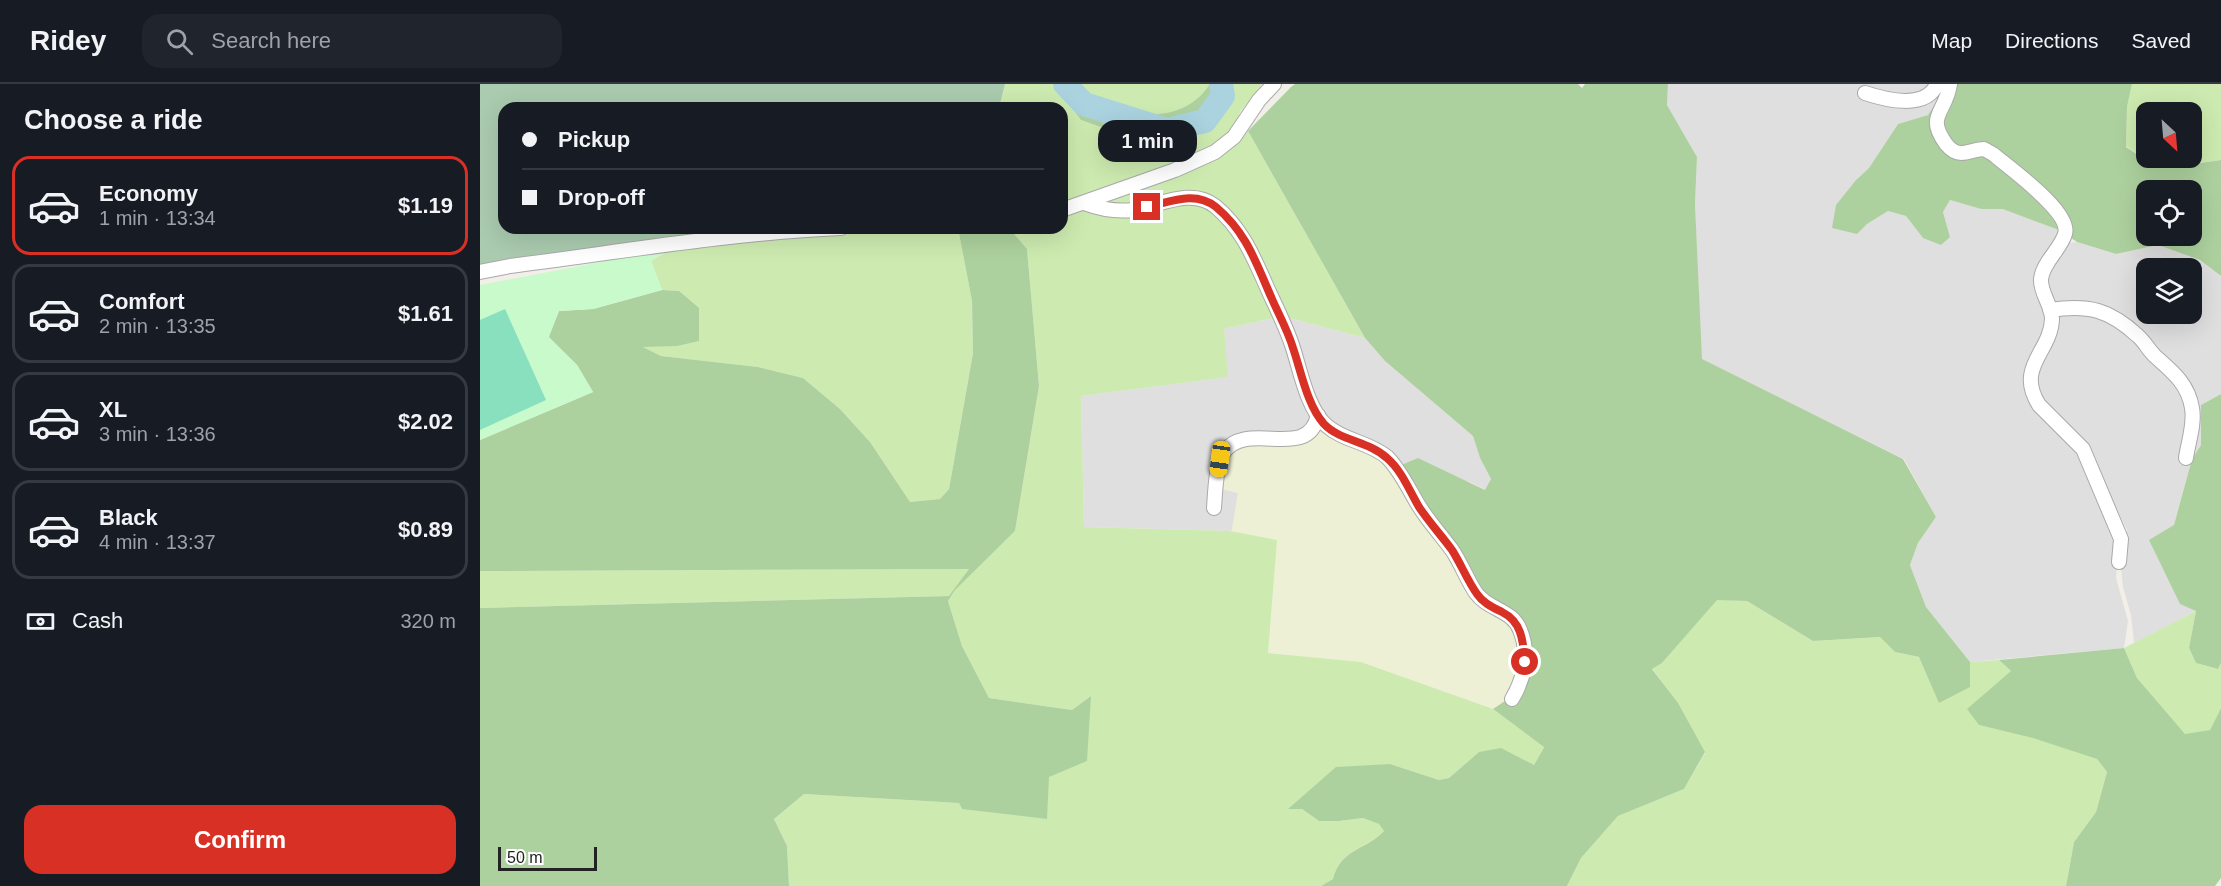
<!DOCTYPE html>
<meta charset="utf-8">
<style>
:root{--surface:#171b24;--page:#20242c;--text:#f1f3f6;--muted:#9ea1a6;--line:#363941;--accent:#d93025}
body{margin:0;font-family:Helvetica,sans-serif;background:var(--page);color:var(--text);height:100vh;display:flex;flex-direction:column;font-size:22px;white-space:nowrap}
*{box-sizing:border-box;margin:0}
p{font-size:20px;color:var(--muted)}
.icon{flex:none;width:33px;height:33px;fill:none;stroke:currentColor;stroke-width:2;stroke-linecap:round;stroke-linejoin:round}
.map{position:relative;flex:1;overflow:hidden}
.drawer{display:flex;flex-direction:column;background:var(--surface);width:480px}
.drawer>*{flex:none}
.guide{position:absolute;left:18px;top:18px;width:570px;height:132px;border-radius:18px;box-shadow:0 6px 24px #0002;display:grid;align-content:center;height:132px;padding:0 24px;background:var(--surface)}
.needle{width:39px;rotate:154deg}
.fabs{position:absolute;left:1656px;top:18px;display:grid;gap:12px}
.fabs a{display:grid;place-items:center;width:66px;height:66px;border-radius:12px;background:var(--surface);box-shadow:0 6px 24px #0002;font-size:30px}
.scale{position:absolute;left:18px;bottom:15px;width:99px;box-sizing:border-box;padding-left:6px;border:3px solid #222;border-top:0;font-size:16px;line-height:21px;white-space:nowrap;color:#222;-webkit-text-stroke:4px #fff;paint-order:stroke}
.end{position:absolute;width:27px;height:27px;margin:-14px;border:8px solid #d93025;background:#fff;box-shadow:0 0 0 3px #fff}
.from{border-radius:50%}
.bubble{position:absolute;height:42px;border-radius:18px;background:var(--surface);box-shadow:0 6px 24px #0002;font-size:20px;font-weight:700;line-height:42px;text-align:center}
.car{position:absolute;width:18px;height:36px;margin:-18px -9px;border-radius:8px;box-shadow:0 0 4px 2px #0007;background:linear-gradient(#f5c518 24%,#345 0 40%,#f5c518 0 76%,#345 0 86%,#f5c518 0)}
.guide b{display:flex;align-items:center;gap:21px;height:57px;font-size:22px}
.guide b+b{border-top:2px solid var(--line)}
.guide i{width:15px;height:15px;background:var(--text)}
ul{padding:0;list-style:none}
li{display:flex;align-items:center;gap:18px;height:99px;margin:0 12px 9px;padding:0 12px;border:3px solid var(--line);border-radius:18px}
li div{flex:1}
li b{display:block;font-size:22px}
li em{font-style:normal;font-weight:700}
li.on{border-color:var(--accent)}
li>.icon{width:54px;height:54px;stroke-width:1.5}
h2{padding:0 24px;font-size:27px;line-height:72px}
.pay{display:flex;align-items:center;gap:15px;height:66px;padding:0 24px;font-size:22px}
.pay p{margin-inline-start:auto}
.action{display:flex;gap:12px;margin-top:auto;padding:12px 24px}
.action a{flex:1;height:69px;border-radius:18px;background:var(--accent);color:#fff;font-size:24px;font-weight:700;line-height:69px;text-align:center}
header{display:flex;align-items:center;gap:36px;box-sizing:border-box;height:84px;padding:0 30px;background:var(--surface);border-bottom:2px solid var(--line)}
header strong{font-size:28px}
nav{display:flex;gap:33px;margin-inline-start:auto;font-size:21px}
.search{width:420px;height:54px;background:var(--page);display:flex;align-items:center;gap:15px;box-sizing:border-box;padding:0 21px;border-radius:18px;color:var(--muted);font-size:22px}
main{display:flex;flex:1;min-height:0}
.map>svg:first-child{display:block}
.residential{fill:#e0dfdf;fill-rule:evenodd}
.farmland{fill:#eef0d5}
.grass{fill:#cdebb0;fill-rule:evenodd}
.forest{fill:#add19e;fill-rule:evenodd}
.cemetery{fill:#aacbaf}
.park{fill:#c8facc}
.pitch{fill:#88e0be}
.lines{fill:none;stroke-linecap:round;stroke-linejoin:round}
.river{stroke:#aad3df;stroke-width:24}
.minor-casing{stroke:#a9a9a9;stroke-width:16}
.minor{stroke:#fff;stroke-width:14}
.route{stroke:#d93025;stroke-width:8}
</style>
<header>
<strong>Ridey</strong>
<div class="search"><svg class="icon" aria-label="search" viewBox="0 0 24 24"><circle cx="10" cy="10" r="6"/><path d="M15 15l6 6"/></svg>Search here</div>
<nav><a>Map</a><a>Directions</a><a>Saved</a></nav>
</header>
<main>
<section class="drawer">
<h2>Choose a ride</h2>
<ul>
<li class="on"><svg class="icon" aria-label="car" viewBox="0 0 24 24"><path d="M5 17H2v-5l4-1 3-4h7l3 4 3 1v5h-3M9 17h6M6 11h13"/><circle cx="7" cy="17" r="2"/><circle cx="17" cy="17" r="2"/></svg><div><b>Economy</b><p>1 min · 13:34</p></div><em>$1.19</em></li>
<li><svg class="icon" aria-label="car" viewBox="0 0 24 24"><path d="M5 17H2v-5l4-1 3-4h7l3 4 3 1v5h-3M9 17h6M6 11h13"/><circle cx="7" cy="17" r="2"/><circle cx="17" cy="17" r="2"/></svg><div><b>Comfort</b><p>2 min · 13:35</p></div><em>$1.61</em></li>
<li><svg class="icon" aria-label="car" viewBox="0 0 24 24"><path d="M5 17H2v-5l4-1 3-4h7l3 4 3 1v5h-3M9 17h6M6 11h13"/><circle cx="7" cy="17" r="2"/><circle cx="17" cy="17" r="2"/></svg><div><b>XL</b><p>3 min · 13:36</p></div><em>$2.02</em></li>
<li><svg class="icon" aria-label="car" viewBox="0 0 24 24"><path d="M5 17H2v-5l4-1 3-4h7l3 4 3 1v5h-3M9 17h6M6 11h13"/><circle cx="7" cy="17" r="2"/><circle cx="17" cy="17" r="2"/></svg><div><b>Black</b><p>4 min · 13:37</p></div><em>$0.89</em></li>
</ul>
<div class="pay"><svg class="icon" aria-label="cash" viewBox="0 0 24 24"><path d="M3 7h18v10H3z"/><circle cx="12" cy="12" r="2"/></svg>Cash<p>320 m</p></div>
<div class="action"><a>Confirm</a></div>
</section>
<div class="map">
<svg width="1741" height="802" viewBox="0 0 1741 802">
<rect width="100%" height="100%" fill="#f2efe9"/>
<path class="residential" d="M1188,0H1468L1448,31L1418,40L1389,84L1376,96L1377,150L1387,140L1408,127L1426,132L1443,154L1470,153L1463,128L1470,116L1501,125L1523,124L1579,146L1562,179L1569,237L1545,293L1597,361L1616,395L1638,467L1636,494L1648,537L1644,564L1490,578L1446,523L1430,481L1438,459L1456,433L1424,375L1221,275L1215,120L1217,73L1187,21Z
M1597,158L1636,170L1678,161L1720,176L1741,192V310L1721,321V361L1712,375L1694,441L1716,527L1654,559L1651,531L1643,503L1641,484L1647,446L1601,353L1557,309L1556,296L1562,275L1573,251L1567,197L1587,159ZM1666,184H1712V230H1666Z
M802,232L885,254L905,277L993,352L1000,374L1011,395L1006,406L990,398L919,382L738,404L758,409L752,447L604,443L601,312L747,293L744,245Z"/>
<path class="farmland" d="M843,333L860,347L898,364L1037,534L1044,579L1025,617L1013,625L881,578L788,569L797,457L750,447L752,446L758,409L738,404L743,377L754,363L821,355Z"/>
<path class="grass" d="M525,0H574L601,36L636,49L712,45L731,30L744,23L745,0H782L760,28L757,37L736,62L609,113L582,117V24H519Z
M596,0H730C726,5 722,11 718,15C686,42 639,28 604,17Z
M1652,0H1741V76L1687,84L1669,78L1646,62L1647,23ZM1666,28H1712V74H1666Z
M768,47L885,254L802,232L744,245L748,293L601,312L604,443L750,447L797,456L788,569L881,578L1013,625L1064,662L1054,681L999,668L969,694L959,696L910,680L822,725L839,737H859L883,734L900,740L904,747C884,767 861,764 853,795L841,802H309L307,762L294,735L324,710L479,719L482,725L568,693L611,612L592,626L509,614L482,562L468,517L474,507L469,512L0,524V487L489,485L475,505L535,447L559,302L547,165L530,145L582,144V132L667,102L743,69Z
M401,144H478L492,217L493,269L469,405L460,415L430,418L390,358L360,325L323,294L278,283L181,272L161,262H197L199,207L182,206L171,177L193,164L345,151Z
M1237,515L1267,517L1333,557L1400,553L1415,568L1438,573L1490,603V578L1519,576L1531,587L1499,641L1553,653L1617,675L1627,688L1616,728L1594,758L1586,802H1087L1101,774L1138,732L1204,705L1225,669L1198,620L1172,584L1182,579Z
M1716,527L1709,564L1716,579L1738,585L1741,579V624L1730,646L1705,651L1657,594L1644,564Z"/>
<path class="forest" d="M574,0H596L604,17C639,28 686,42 718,14C722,11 726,5 730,0H745L744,23L731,30L712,45L637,49L601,36Z
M815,0H1098L1102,4L1105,0H1188L1187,21L1217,73L1215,120L1222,275L1423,375L1456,433L1438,459L1430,481L1446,523L1490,578V603L1459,619L1439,573L1415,568L1400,553L1333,557L1267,517L1237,516L1182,579L1172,585L1198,619L1225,668L1204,705L1138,732L1101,774L1087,802H841L853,795C861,764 885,767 904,747L899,740L883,734L859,737H839L822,725H808L856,683L910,680L959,696L969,694L999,668L1021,664L1054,681L1064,663L1013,625L1025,617L1044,579L1037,534L1001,514L919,382L938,374L1005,406L1011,395L1000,374L993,352L905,277L885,254L768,47L811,3Z
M1468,0H1652L1647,23L1646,63L1669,78L1687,84L1741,76V192L1720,176L1678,161L1636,170L1597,158L1579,146L1523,125H1501L1470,116L1463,128L1470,153L1461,161L1443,154L1426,132L1408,127L1387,140L1377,150L1352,144L1356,121L1376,96L1389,84L1418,40L1448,31ZM1666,106H1712V152H1666Z
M478,144L530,145L547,165L559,302L535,447L475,506L468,517L482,562L509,614L592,626L611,612L607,677L569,693L567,735L482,725L479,719L324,710L294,735L307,762L309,802H0V524L469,512L489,485L0,487V356L113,308L97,281L68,253L79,227L113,225L182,206L199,207L219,224V257L197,262L163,263L181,272L278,283L323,294L360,325L390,358L430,418L460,415L469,405L493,269L492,217Z
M1741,310V579L1738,585L1716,579L1709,564L1716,527L1700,520L1669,456L1694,441L1712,375L1721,361V321Z
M1644,564L1657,594L1705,650L1730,646L1741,624V794L1735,802H1586L1594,758L1616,728L1627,688L1617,675L1553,654L1499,641L1487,625L1531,587L1519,576Z"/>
<path class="cemetery" d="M0,0H525L519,24H24V144H261L0,182Z"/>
<path class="park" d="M193,164L171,177L182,206L113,225L79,227L69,253L97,281L113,308L0,356V201Z"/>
<path class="pitch" d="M25,225L66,316L0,346V236Z"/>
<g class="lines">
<path class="river" d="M585,0L604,20L687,46L725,37L743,12L741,0"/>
<g class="minor-casing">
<path id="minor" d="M1470,0C1466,29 1445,31 1466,60C1470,65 1474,69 1481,69C1489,69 1496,65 1504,65L1513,70C1529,84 1592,128 1585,150C1580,166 1563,178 1561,195C1560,209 1572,221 1572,235C1571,268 1535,283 1559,321L1603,365L1641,455L1639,478
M1385,9C1406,16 1446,26 1457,0
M604,119C620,125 635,128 653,126C679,122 711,103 735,122C764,146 775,177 790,210C798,227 807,245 813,264C820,286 828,327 847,342C864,357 889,358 907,373C921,387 929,406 939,422C949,438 961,451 972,466C981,479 987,496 996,509C1008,526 1033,526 1040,546C1050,570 1044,595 1032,615
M582,126L695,86L735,68L754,53L779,16L794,0
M0,188L30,182C140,168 250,149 361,144
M1570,226C1609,220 1630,226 1658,252C1665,258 1669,267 1676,273C1693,288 1708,300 1712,324C1715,340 1708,359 1706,374
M734,424C735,410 736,380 743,369C767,334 828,379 838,331"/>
</g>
<use href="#minor" class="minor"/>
</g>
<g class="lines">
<path class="route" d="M667,123C690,118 715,106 736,123C767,149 776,179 792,215C799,231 808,247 813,264C821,287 827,321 844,340C860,357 889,357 907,374C922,387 929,406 939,423C949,438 961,451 972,466C981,480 987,496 997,510C1003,519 1012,523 1022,528C1042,538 1043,557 1045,578"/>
</g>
</svg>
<div class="fabs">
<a><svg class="needle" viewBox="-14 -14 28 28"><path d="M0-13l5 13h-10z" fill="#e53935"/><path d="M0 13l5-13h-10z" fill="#9ea1a6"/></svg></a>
<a><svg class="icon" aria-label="locate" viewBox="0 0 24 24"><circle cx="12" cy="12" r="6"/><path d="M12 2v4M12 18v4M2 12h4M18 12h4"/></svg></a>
<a><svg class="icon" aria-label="layers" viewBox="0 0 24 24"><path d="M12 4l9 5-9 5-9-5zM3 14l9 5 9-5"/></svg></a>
</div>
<div class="scale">50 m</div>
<i class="end from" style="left:1045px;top:578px"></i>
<i class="end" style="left:667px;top:123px"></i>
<div class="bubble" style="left:618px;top:36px;width:99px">1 min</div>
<i class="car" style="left:740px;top:375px;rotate:188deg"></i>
<div class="guide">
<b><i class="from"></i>Pickup</b>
<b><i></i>Drop-off</b>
</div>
</div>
</main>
